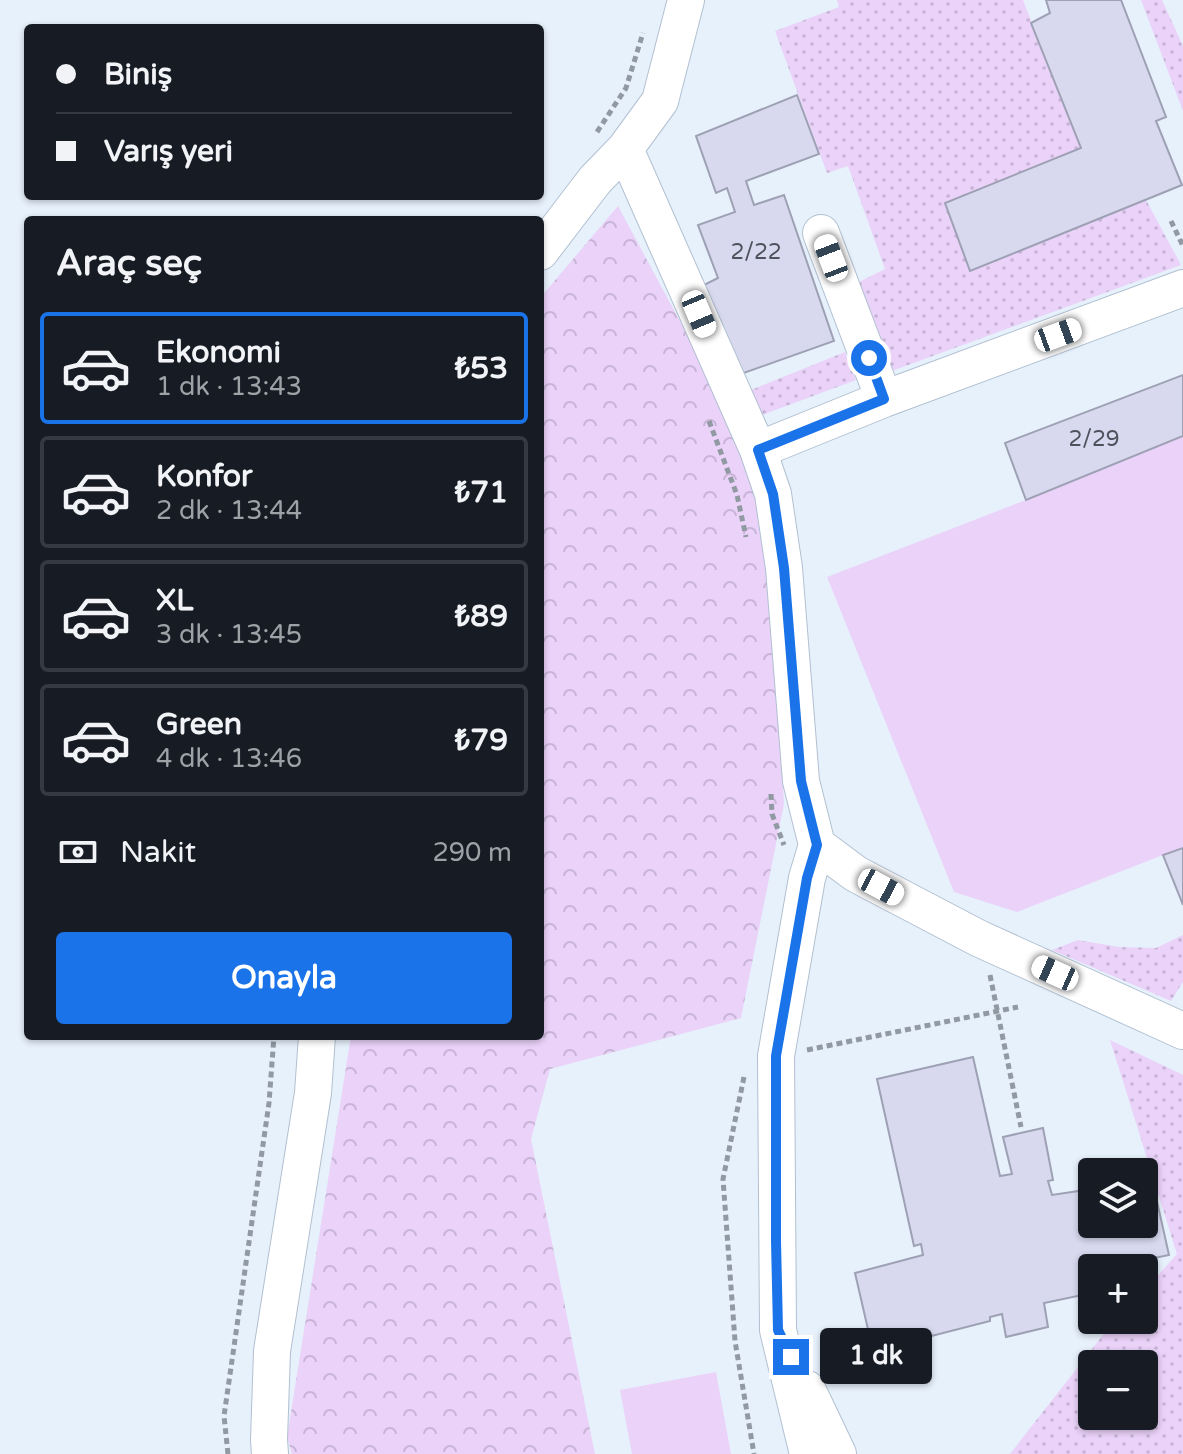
<!DOCTYPE html>
<html lang="tr">
<meta charset="utf-8">
<style>
:root{--surface:#171b24;--page:#242831;--text:#f1f3f6;--muted:#9ea1a6;--line:#363941;--accent:#1a73e8}
body{margin:0;font-family:"Varela Round",sans-serif;background:var(--page);color:var(--text);height:100vh;display:flex;flex-direction:column;font-size:30px;white-space:nowrap}
*{box-sizing:border-box;margin:0}
p{font-size:26px;color:var(--muted)}
.icon{flex:none;width:44px;height:44px;fill:none;stroke:currentColor;stroke-width:2;stroke-linecap:round;stroke-linejoin:round}
.map{position:relative;flex:1;overflow:hidden}
.side{position:absolute;left:24px;top:216px;width:520px;height:824px;display:flex;flex-direction:column;background:var(--surface);border-radius:8px;box-shadow:0 2px 6px #0004}
.side>*{flex:none}
.top-card{position:absolute;left:24px;top:24px;width:520px;height:176px;border-radius:8px;box-shadow:0 2px 6px #0004;display:grid;align-content:center;height:176px;padding:0 32px;background:var(--surface)}
.buttons{position:absolute;left:1078px;top:1158px;display:grid;gap:16px}
.buttons a{display:grid;place-items:center;width:80px;height:80px;border-radius:8px;background:var(--surface);box-shadow:0 2px 6px #0004;font-size:40px}
.end{position:absolute;width:36px;height:36px;margin:-18px;border:10px solid #1a73e8;background:#fff;box-shadow:0 0 0 4px #fff}
.from{border-radius:50%}
.bubble{position:absolute;height:56px;border-radius:8px;background:var(--surface);box-shadow:0 2px 6px #0004;font-size:26px;font-weight:700;line-height:56px;text-align:center}
.car{position:absolute;width:24px;height:48px;margin:-24px -12px;border-radius:10px;box-shadow:0 0 6px 2px #0007;background:linear-gradient(#fff 24%,#345 0 40%,#fff 0 76%,#345 0 86%,#fff 0)}
.top-card b{display:flex;align-items:center;gap:28px;height:76px;font-size:30px}
.top-card b+b{border-top:2px solid var(--line)}
.top-card i{width:20px;height:20px;background:var(--text)}
ul{padding:0;list-style:none}
li{display:flex;align-items:center;gap:24px;height:112px;margin:0 16px 12px;padding:0 16px;border:4px solid var(--line);border-radius:8px}
li div{flex:1}
li b{display:block;font-size:30px}
li em{font-style:normal;font-weight:700}
li.selected{border-color:var(--accent)}
li>.icon{width:72px;height:72px;stroke-width:1.5}
h2{padding:0 32px;font-size:36px;line-height:96px}
.pay{display:flex;align-items:center;gap:20px;height:88px;padding:0 32px;font-size:30px}
.pay p{margin-inline-start:auto}
.primary-button{display:flex;gap:16px;margin-top:auto;padding:16px 32px}
.primary-button a{flex:1;height:92px;border-radius:8px;background:var(--accent);color:#fff;font-size:32px;font-weight:700;line-height:92px;text-align:center}
.map>svg:first-child{display:block}
.grass{fill:url(#grass-dots);fill-rule:evenodd}
.forest{fill:url(#forest-crowns)}
.garden{fill:#ead2f9}
.building{fill:#d8d9ef;stroke:#9ea0b4;stroke-width:2}
.lines{fill:none;stroke-linecap:round;stroke-linejoin:round}
.minor-casing{stroke:#b1c0d1;stroke-width:38}
.path{stroke:#9199a3;stroke-width:5;stroke-dasharray:6 4;stroke-linecap:butt}
.minor{stroke:#fff;stroke-width:36}
.route{stroke:#1a73e8;stroke-width:10}
.labels{text-anchor:middle;dominant-baseline:central;stroke-width:8;stroke-linejoin:round;paint-order:stroke}
.number-label{font-size:22px;fill:#4e525d}
</style>
<div class="map">
<svg width="1183" height="1454" viewBox="0 0 1183 1454">
<defs>
<pattern id="grass-dots" width="8" height="8" patternUnits="userSpaceOnUse" patternTransform="scale(2)"><rect width="8" height="8" fill="#ead2f9"/><path d="M2 2h.1M6 6h.1" fill="none" stroke="#c8b4d6" stroke-width="1.8" stroke-linecap="round"/></pattern>
<pattern id="forest-crowns" width="20" height="18" patternUnits="userSpaceOnUse" patternTransform="scale(2)"><rect width="20" height="18" fill="#ead2f9"/><path d="M2 6a3 3 0 1 1 6 0M12 15a3 3 0 1 1 6 0" fill="none" stroke="#c8b4d6"/></pattern>
</defs>
<rect width="100%" height="100%" fill="#e7f1fc"/>
<path class="grass" d="M837,0H1023L1081,148L946,203L970,271L1146,200L1181,265L889,372L851,286L885,269L848,166L827,173L775,31L839,7Z
M1141,0H1162L1183,46V111Z
M845,352L856,380L762,415L751,390Z
M1183,935V982L1171,1001L1052,950L1078,940L1119,947L1156,948Z
M1110,1040L1183,1075V1454H1010L1103,1335L1117,1320H1144V1291L1177,1254ZM1144,1364V1416H1092V1364Z"/>
<path class="forest" d="M618,206L754,459L770,575L784,804L741,1018L550,1069L531,1139L595,1454H292L287,1437L351,1036H540V298Z"/>
<path class="garden" d="M1183,375V905L1163,855L1017,912L954,892L827,577L1026,500L1005,443Z
M716,1372L731,1454H632L620,1390Z"/>
<path class="building" d="M1046,0H1121L1166,117L1156,121L1182,185L970,271L945,203L1081,148L1031,23L1050,13Z
M797,95L819,154L746,181L754,205L784,195L834,341L738,375L702,286L718,278L698,225L735,212L727,188L716,193L696,136Z
M1183,375V436L1026,500L1005,443Z
M1183,848V905L1163,855Z
M973,1057L1000,1176L1012,1174L1003,1137L1043,1128L1053,1180L1048,1181L1052,1195L1092,1189V1224H1144V1180L1152,1179L1169,1255L1125,1264L1126,1268H1092V1293L1044,1303L1048,1327L1006,1337L1002,1314L990,1317V1321L873,1351L855,1273L923,1255L921,1244L914,1246L877,1079Z"/>
<g class="lines">
<g class="minor-casing">
<path id="minor" d="M625,149L758,450L773,494L784,568L801,781L817,845L856,874L978,938L1183,1031
M821,233L884,399
M540,252L595,180L625,149L660,101L686,0
M758,450L884,399L1183,288
M807,1389L838,1454
M270,1454L269,1440L272,1351L313,1093L317,1036
M808,1454L778,1330L776,1056L807,878L817,845"/>
</g>
<path class="path" d="M597,132L626,88L643,33
M1171,221L1183,246
M709,421L737,495L746,537
M771,794L772,814L784,845
M990,975L1021,1127
M807,1050L1018,1007
M744,1077L723,1179L735,1341L754,1454
M228,1454L224,1416L269,1103L274,1036"/>
<use href="#minor" class="minor"/>
</g>
<g class="lines">
<path class="route" d="M791,1357L778,1330L776,1241V1056L807,878L817,845L801,781L784,568L773,494L758,450L884,399L869,358"/>
</g>
<g class="labels">
<g class="number-label">
<text x="756" y="252">2/22</text>
<text x="1094" y="439">2/29</text>
</g>
</g>
</svg>
<div class="buttons">
<a><svg class="icon" aria-label="layers" viewBox="0 0 24 24"><path d="M12 4l9 5-9 5-9-5zM3 14l9 5 9-5"/></svg></a>
<a>+</a>
<a>−</a>
</div>
<i class="end from" style="left:869px;top:358px"></i>
<i class="end" style="left:791px;top:1357px"></i>
<div class="bubble" style="left:820px;top:1328px;width:112px">1 dk</div>
<i class="car" style="left:831px;top:258px;rotate:339deg"></i>
<i class="car" style="left:699px;top:314px;rotate:157deg"></i>
<i class="car" style="left:1058px;top:335px;rotate:70deg"></i>
<i class="car" style="left:881px;top:887px;rotate:118deg"></i>
<i class="car" style="left:1055px;top:973px;rotate:294deg"></i>
<div class="top-card">
<b><i class="from"></i>Biniş</b>
<b><i></i>Varış yeri</b>
</div>
<section class="side">
<h2>Araç seç</h2>
<ul>
<li class="selected"><svg class="icon" aria-label="car" viewBox="0 0 24 24"><path d="M5 17H2v-5l4-1 3-4h7l3 4 3 1v5h-3M9 17h6M6 11h13"/><circle cx="7" cy="17" r="2"/><circle cx="17" cy="17" r="2"/></svg><div><b>Ekonomi</b><p>1 dk · 13:43</p></div><em>₺53</em></li>
<li><svg class="icon" aria-label="car" viewBox="0 0 24 24"><path d="M5 17H2v-5l4-1 3-4h7l3 4 3 1v5h-3M9 17h6M6 11h13"/><circle cx="7" cy="17" r="2"/><circle cx="17" cy="17" r="2"/></svg><div><b>Konfor</b><p>2 dk · 13:44</p></div><em>₺71</em></li>
<li><svg class="icon" aria-label="car" viewBox="0 0 24 24"><path d="M5 17H2v-5l4-1 3-4h7l3 4 3 1v5h-3M9 17h6M6 11h13"/><circle cx="7" cy="17" r="2"/><circle cx="17" cy="17" r="2"/></svg><div><b>XL</b><p>3 dk · 13:45</p></div><em>₺89</em></li>
<li><svg class="icon" aria-label="car" viewBox="0 0 24 24"><path d="M5 17H2v-5l4-1 3-4h7l3 4 3 1v5h-3M9 17h6M6 11h13"/><circle cx="7" cy="17" r="2"/><circle cx="17" cy="17" r="2"/></svg><div><b>Green</b><p>4 dk · 13:46</p></div><em>₺79</em></li>
</ul>
<div class="pay"><svg class="icon" aria-label="cash" viewBox="0 0 24 24"><path d="M3 7h18v10H3z"/><circle cx="12" cy="12" r="2"/></svg>Nakit<p>290 m</p></div>
<div class="primary-button"><a>Onayla</a></div>
</section>
</div>
